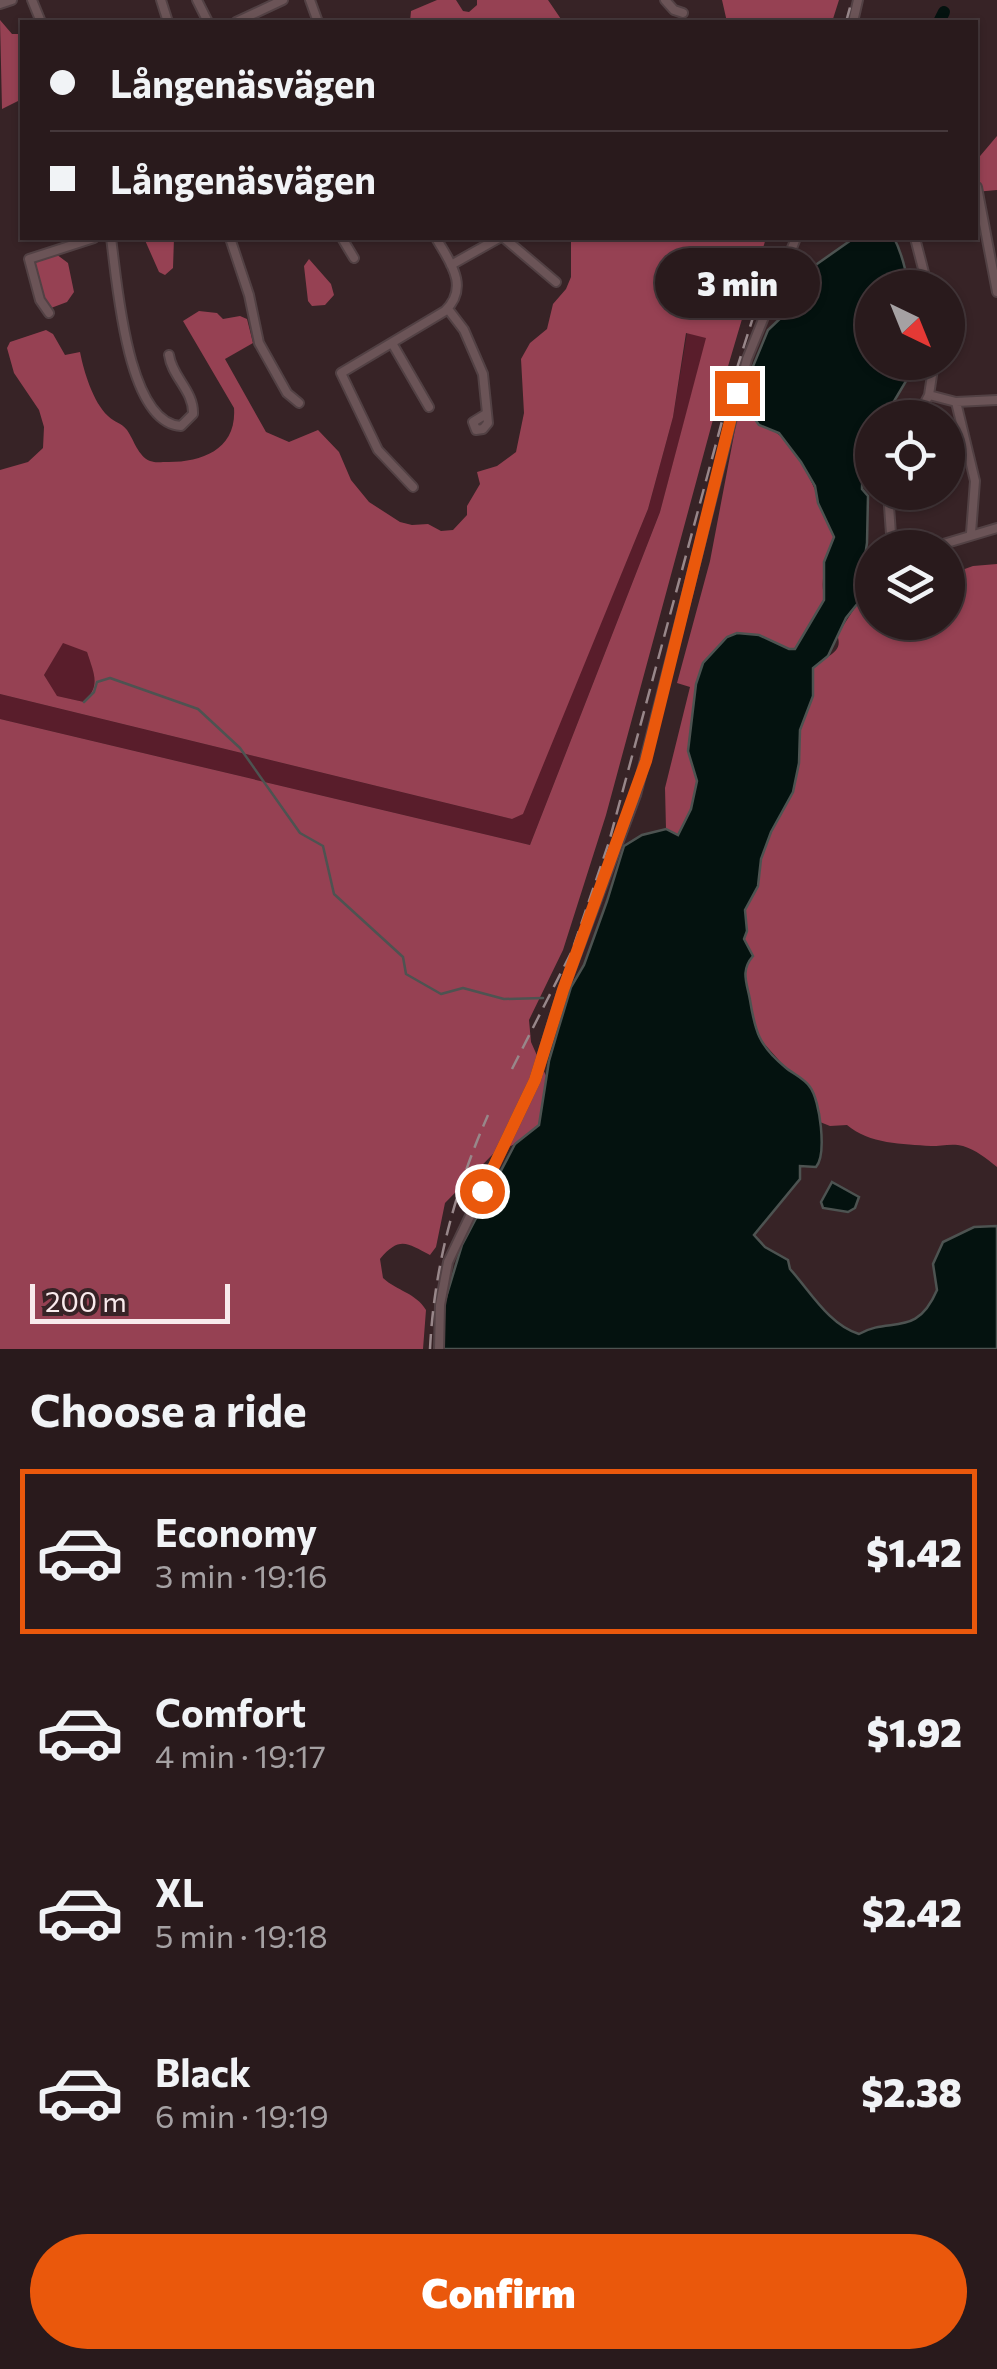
<!DOCTYPE html>
<meta charset="utf-8">
<style>
:root{--surface:#291a1c;--page:#312325;--text:#f1f3f6;--muted:#a5a1a3;--line:#45383b;--accent:#ea580c}
body{margin:0;font-family:Commissioner,sans-serif;background:var(--page);color:var(--text);height:100vh;display:flex;flex-direction:column;font-size:38px;white-space:nowrap}
*{box-sizing:border-box;margin:0}
p{font-size:32px;color:var(--muted)}
.icon{flex:none;width:55px;height:55px;fill:none;stroke:currentColor;stroke-width:2;stroke-linecap:round;stroke-linejoin:round}
.map{position:relative;height:1349px;overflow:hidden}
.sheet{display:flex;flex-direction:column;background:var(--surface);flex:1}
.sheet>*{flex:none}
.banner{position:absolute;left:20px;top:20px;width:958px;height:220px;border-radius:0px;box-shadow:0 2px 8px #0004,0 0 0 2px var(--line);display:grid;align-content:center;height:220px;padding:0 30px;background:var(--surface)}
.needle{width:65px;rotate:137deg}
.tools{position:absolute;left:855px;top:270px;display:grid;gap:20px}
.tools a{display:grid;place-items:center;width:110px;height:110px;border-radius:50%;background:var(--surface);box-shadow:0 2px 8px #0004,0 0 0 2px var(--line);font-size:50px}
.scale{position:absolute;left:30px;bottom:25px;width:200px;box-sizing:border-box;padding-left:10px;border:5px solid #f8eaec;border-top:0;font-size:28px;line-height:35px;white-space:nowrap;color:#f8eaec;-webkit-text-stroke:8px #372326;paint-order:stroke}
.end{position:absolute;width:45px;height:45px;margin:-22px;border:12px solid #ea580c;background:#fff;box-shadow:0 0 0 5px #fff}
.from{border-radius:50%}
.bubble{position:absolute;height:70px;border-radius:35px;background:var(--surface);box-shadow:0 2px 8px #0004,0 0 0 2px var(--line);font-size:32px;font-weight:800;line-height:70px;text-align:center}
.banner b{display:flex;align-items:center;gap:35px;height:95px;font-size:38px}
.banner b+b{border-top:2px solid var(--line)}
.banner i{width:25px;height:25px;background:var(--text)}
ul{padding:0;list-style:none}
li{display:flex;align-items:center;gap:30px;height:165px;margin:0 20px 15px;padding:0 10px;border:5px solid transparent;border-radius:0px}
li div{flex:1}
li b{display:block;font-size:38px}
li em{font-style:normal;font-weight:800}
li.selected{border-color:var(--accent)}
li>.icon{width:90px;height:90px;stroke-width:1.5}
h2{padding:0 30px;font-size:45px;line-height:120px}
.button{display:flex;gap:20px;margin-top:auto;padding:20px 30px}
.button a{flex:1;height:115px;border-radius:60px;background:var(--accent);color:#fff;font-size:40px;font-weight:800;line-height:115px;text-align:center}
.map>svg:first-child{display:block}
.green{fill:#591d2b}
.forest{fill:#964153;fill-rule:evenodd}
.water{fill:#04120f;stroke:#4d5351;stroke-width:2.5}
.lines{fill:none;stroke-linecap:round;stroke-linejoin:round}
.stream{stroke:#4d5351;stroke-width:2.5}
.river{stroke:#04120f;stroke-width:12}
.minor-casing{stroke:#524144;stroke-width:12}
.minor{stroke:#6b5457;stroke-width:8}
.rail{stroke:#98878a;stroke-width:2.5;stroke-dasharray:15 8;stroke-linecap:butt}
.route{stroke:#ea580c;stroke-width:12}
</style>
<div class="map">
<svg width="997" height="1349" viewBox="0 0 997 1349">
<rect width="100%" height="100%" fill="#372326"/>
<path class="green" d="M687,333L707,337L660,512L530,845L0,719V694L512,819L522,814L648,509L673,417Z
M63,642L87,652C94,673 101,685 84,702L56,696L44,675Z"/>
<path class="forest" d="M437,0H456L463,11L469,12L477,5V0H548L563,22H410L411,11Z
M722,0H839L832,22H727Z
M0,20L12,34H22V99L2,109Z
M997,136V190L975,192V162Z
M144,238H174L173,268L165,275L159,272Z
M571,238H766L721,390L606,815L563,950L529,1020L531,1042L547,1078L539,1126L515,1144L493,1154L445,1203L436,1247L430,1255C408,1244 400,1235 380,1259L383,1278C397,1291 416,1293 426,1310L423,1349H0V719L530,845L660,512L706,338L686,333L673,417L648,509L523,814L512,819L0,694V470L28,462L43,448L44,427L39,410L14,373L7,348L10,342L46,330L53,334L65,355L80,352C84,372 93,402 108,416C115,423 121,422 127,430C134,440 138,456 150,461C156,463 159,462 165,462C201,463 237,450 234,408L183,321L199,311L217,313L223,319L240,316L247,319L253,343L225,359L266,432L289,442L318,430L339,452L351,480L369,502L400,522L412,525L428,524L441,531L453,530L467,515V506L480,484L477,472L497,466L516,452L524,413L521,359L530,343L547,329L553,304L566,289L571,277ZM63,643L87,652C94,674 101,685 84,702L57,696L44,675Z
M56,254L68,263L74,292L67,302L51,308L44,301L34,265L39,259Z
M309,259L331,284L334,295L325,305L312,306L308,301L304,266Z
M747,408C758,427 776,428 789,444C808,469 823,507 834,537C829,559 818,576 825,600L795,649L719,645L703,663L696,684L688,750L697,781L691,809L678,835L666,829L665,788L690,687L677,683L710,561L737,419Z
M997,564V1167C986,1158 976,1150 963,1146C953,1143 941,1146 931,1146C903,1144 869,1144 847,1125L830,1126L820,1122L811,1088L785,1067L760,1039L751,1018L744,976L745,910L758,886L761,859L771,832L793,792L799,763L800,730L813,696V668C823,656 845,654 837,635L858,603L861,589L872,590V622H948V575L973,566Z"/>
<path class="water" d="M854,238H894C902,253 906,271 909,287L872,288V362L915,363V366L890,408L888,417L872,418V440L863,456L862,489L868,496L867,543L858,603L846,618L828,656L813,668V696L800,730L799,763L793,792L771,832L761,859L758,886L745,910L747,931L744,939L753,956C740,971 747,983 750,1000C755,1031 759,1046 785,1067C793,1074 804,1078 810,1087C820,1100 827,1154 816,1167L800,1166V1179L754,1235L765,1247L788,1260L790,1269C810,1291 829,1325 859,1334C890,1316 916,1339 937,1290L933,1264L943,1242L974,1227L997,1226V1349H443L444,1304L462,1245L515,1144L539,1125L549,1061L558,1030L571,987L584,965L607,901L624,846L642,835L666,829L678,835L691,809L697,781L688,751L696,684L703,663L727,637L737,633L759,635L789,649H795L824,600V562L834,537L818,503L815,486L801,462L779,433L759,425L747,408L746,394L749,376L768,330L786,313L797,278Z
M832,1182L859,1197L855,1208L848,1212L823,1208L821,1202Z"/>
<g class="lines">
<path class="stream" d="M84,702L94,692L97,682L110,678L198,709L240,748L300,833L323,846L334,894L403,957L406,974L441,994L463,988L504,999L543,998"/>
<path class="river" d="M939,22L944,12"/>
<g class="minor-casing">
<path id="minor" d="M32,0L41,22
M161,0L168,22
M197,0L208,22
M310,0L318,22
M665,0L674,10L683,13
M0,4L12,0
M236,22L283,0
M853,22L858,0
M977,187L997,292
M111,238C117,279 126,423 181,426L193,414C194,391 172,377 169,355
M230,238L249,295L259,343L287,393L299,403
M342,238L354,258
M504,238L556,282
M915,238L928,288
M451,265L499,238
M448,309L464,330L483,374L488,423L483,429L476,430L473,422L486,414
M49,313L40,300L29,259L94,238
M392,343L429,407
M929,395L956,402L997,400
M956,402L975,481L971,533
M917,418L929,395L934,362
M413,487L378,450L341,373L445,311C470,287 450,262 436,238
M888,492L892,548
M930,548L997,528
M439,1349L440,1305L448,1262L535,1080L563,990L636,795L747,359L796,238"/>
</g>
<use href="#minor" class="minor"/>
<path class="rail" d="M846,22L852,0
M512,1069L572,951L609,842L732,384L778,238
M430,1349C434,1267 455,1190 488,1115"/>
</g>
<g class="lines">
<path class="route" d="M482,1191L535,1080L563,990L646,761L737,393"/>
</g>
</svg>
<div class="tools">
<a><svg class="needle" viewBox="-14 -14 28 28"><path d="M0-13l5 13h-10z" fill="#e53935"/><path d="M0 13l5-13h-10z" fill="#a5a1a3"/></svg></a>
<a><svg class="icon" aria-label="locate" viewBox="0 0 24 24"><circle cx="12" cy="12" r="6"/><path d="M12 2v4M12 18v4M2 12h4M18 12h4"/></svg></a>
<a><svg class="icon" aria-label="layers" viewBox="0 0 24 24"><path d="M12 4l9 5-9 5-9-5zM3 14l9 5 9-5"/></svg></a>
</div>
<div class="scale">200 m</div>
<i class="end from" style="left:482px;top:1191px"></i>
<i class="end" style="left:737px;top:393px"></i>
<div class="bubble" style="left:655px;top:248px;width:165px">3 min</div>
<div class="banner">
<b><i class="from"></i>Långenäsvägen</b>
<b><i></i>Långenäsvägen</b>
</div>
</div>
<section class="sheet">
<h2>Choose a ride</h2>
<ul>
<li class="selected"><svg class="icon" aria-label="car" viewBox="0 0 24 24"><path d="M5 17H2v-5l4-1 3-4h7l3 4 3 1v5h-3M9 17h6M6 11h13"/><circle cx="7" cy="17" r="2"/><circle cx="17" cy="17" r="2"/></svg><div><b>Economy</b><p>3 min · 19:16</p></div><em>$1.42</em></li>
<li><svg class="icon" aria-label="car" viewBox="0 0 24 24"><path d="M5 17H2v-5l4-1 3-4h7l3 4 3 1v5h-3M9 17h6M6 11h13"/><circle cx="7" cy="17" r="2"/><circle cx="17" cy="17" r="2"/></svg><div><b>Comfort</b><p>4 min · 19:17</p></div><em>$1.92</em></li>
<li><svg class="icon" aria-label="car" viewBox="0 0 24 24"><path d="M5 17H2v-5l4-1 3-4h7l3 4 3 1v5h-3M9 17h6M6 11h13"/><circle cx="7" cy="17" r="2"/><circle cx="17" cy="17" r="2"/></svg><div><b>XL</b><p>5 min · 19:18</p></div><em>$2.42</em></li>
<li><svg class="icon" aria-label="car" viewBox="0 0 24 24"><path d="M5 17H2v-5l4-1 3-4h7l3 4 3 1v5h-3M9 17h6M6 11h13"/><circle cx="7" cy="17" r="2"/><circle cx="17" cy="17" r="2"/></svg><div><b>Black</b><p>6 min · 19:19</p></div><em>$2.38</em></li>
</ul>
<div class="button"><a>Confirm</a></div>
</section>
